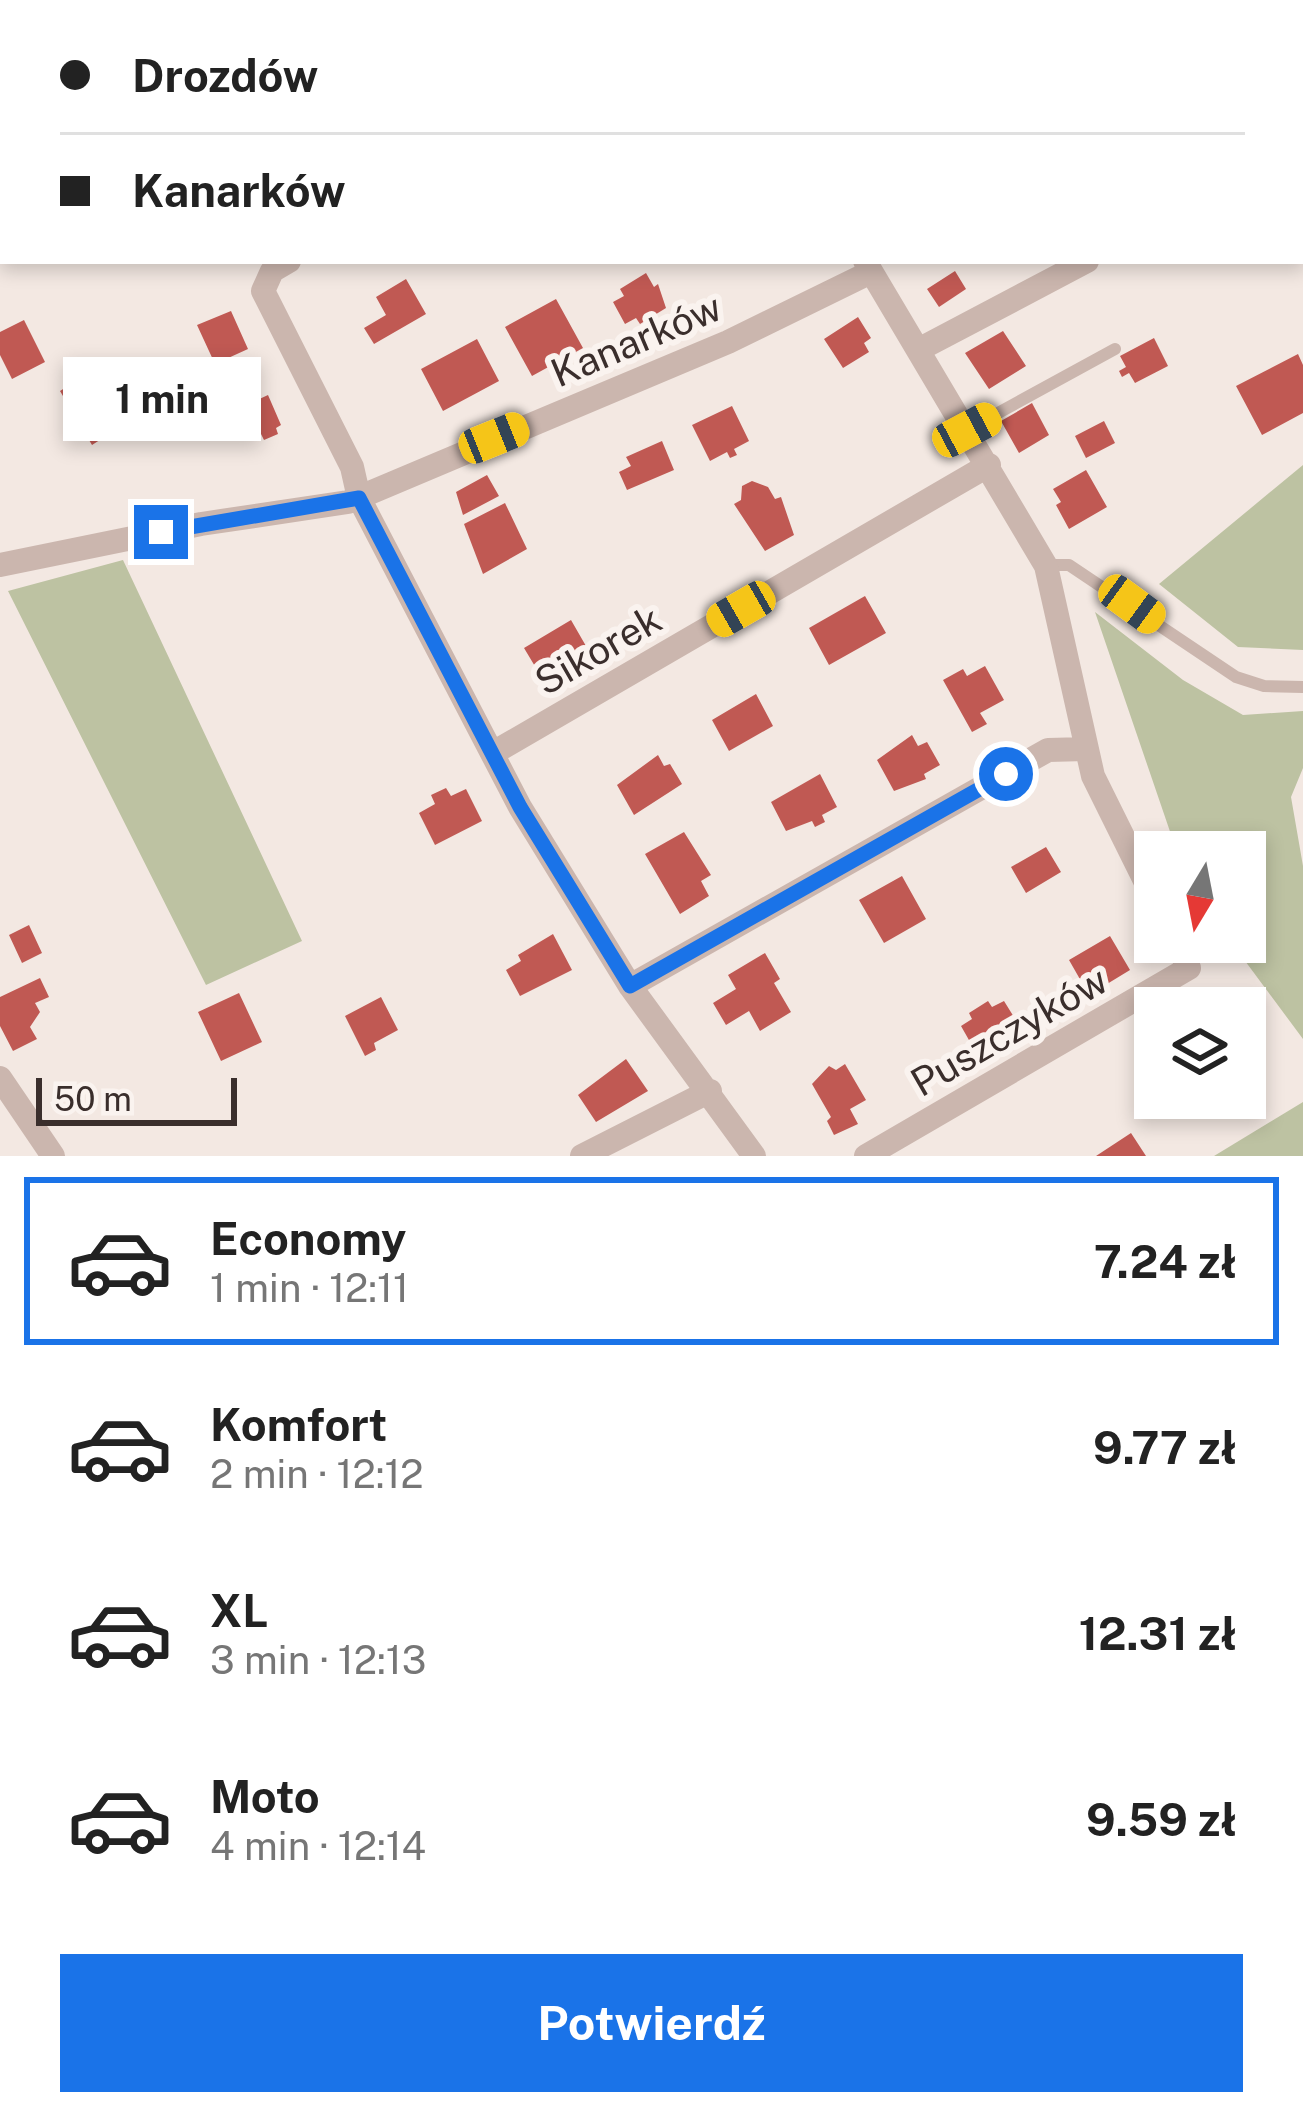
<!DOCTYPE html>
<html lang="pl">
<meta charset="utf-8">
<style>
:root{--surface:#fff;--page:#f2f2f2;--text:#222;--muted:#767676;--line:#e0e0e0;--accent:#1a73e8}
body{margin:0;font-family:"Public Sans",sans-serif;background:var(--page);color:var(--text);height:100vh;display:flex;flex-direction:column;font-size:45px;white-space:nowrap}
*{box-sizing:border-box;margin:0}
p{font-size:39px;color:var(--muted)}
.icon{flex:none;width:66px;height:66px;fill:none;stroke:currentColor;stroke-width:2;stroke-linecap:round;stroke-linejoin:round}
.map{position:relative;height:1156px;overflow:hidden}
.side{display:flex;flex-direction:column;background:var(--surface);flex:1}
.side>*{flex:none}
.guide{position:absolute;left:0px;top:0px;width:1305px;height:264px;box-shadow:0 6px 18px #0003;display:grid;align-content:center;height:264px;padding:0 60px;background:var(--surface)}
.needle{width:78px;rotate:190deg}
.controls{position:absolute;left:1134px;top:831px;display:grid;gap:24px}
.controls a{display:grid;place-items:center;width:132px;height:132px;border-radius:0px;background:var(--surface);box-shadow:0 6px 18px #0003;font-size:60px}
.scale{position:absolute;left:36px;bottom:30px;width:201px;box-sizing:border-box;padding-left:12px;border:6px solid #3a2e2c;border-top:0;font-size:33px;line-height:42px;white-space:nowrap;color:#3a2e2c;-webkit-text-stroke:9px #faf3ef;paint-order:stroke}
.end{position:absolute;width:54px;height:54px;margin:-27px;border:15px solid #1a73e8;background:#fff;box-shadow:0 0 0 6px #fff}
.from{border-radius:50%}
.bubble{position:absolute;height:84px;border-radius:0px;background:var(--surface);box-shadow:0 6px 18px #0003;font-size:39px;font-weight:700;line-height:84px;text-align:center}
.car{position:absolute;width:36px;height:72px;margin:-36px -18px;border-radius:15px;box-shadow:0 0 9px 3px #0007;background:linear-gradient(#f5c518 24%,#345 0 40%,#f5c518 0 76%,#345 0 86%,#f5c518 0)}
.guide b{display:flex;align-items:center;gap:42px;height:114px;font-size:45px}
.guide b+b{border-top:3px solid var(--line)}
.guide i{width:30px;height:30px;background:var(--text)}
ul{padding:21px 0 0;list-style:none}
li{display:flex;align-items:center;gap:36px;height:168px;margin:0 24px 18px;padding:0 36px;border:6px solid transparent;border-radius:0px}
li div{flex:1}
li b{display:block;font-size:45px}
li em{font-style:normal;font-weight:700}
li.selected{border-color:var(--accent)}
li>.icon{width:108px;height:108px;stroke-width:1.5}
.action{display:flex;gap:24px;margin-top:auto;padding:24px 60px}
.action a{flex:1;height:138px;border-radius:0px;background:var(--accent);color:#fff;font-size:48px;font-weight:700;line-height:138px;text-align:center}
.map>svg:first-child{display:block}
.green{fill:#bdc2a2}
.building{fill:#c05953}
.lines{fill:none;stroke-linecap:round;stroke-linejoin:round}
.lane{stroke:#cbb6ae;stroke-width:12}
.street{stroke:#cbb6ae;stroke-width:24}
.route{stroke:#1a73e8;stroke-width:15}
.labels{text-anchor:middle;dominant-baseline:central;stroke-width:12;stroke-linejoin:round;paint-order:stroke}
.street-label{font-size:39px;fill:#3a2e2c;stroke:#faf3ef}
</style>
<div class="map">
<svg width="1303" height="1156" viewBox="0 0 1303 1156">
<rect width="100%" height="100%" fill="#f3e8e2"/>
<path class="green" d="M1303,465V650L1238,647L1159,584Z
M123,560L302,941L206,985L8,591Z
M1095,612L1183,680L1243,715L1303,711V768L1291,797L1303,866V1039L1231,942H1245V852H1177Z
M1303,1102V1156H1214Z"/>
<path class="building" d="M955,271L966,289L939,307L927,289Z
M646,273L654,287L658,284L666,308L640,324L636,318L625,324L613,302L624,296L620,289Z
M406,279L426,314L374,344L364,328L386,315L376,297Z
M556,299L583,348L532,376L505,327Z
M231,311L248,349L215,364L197,325Z
M858,317L871,338L864,343L869,352L843,368L824,339Z
M24,320L45,362L12,379L0,355V332Z
M1003,331L1026,366L989,389L965,353Z
M1154,338L1168,366L1135,383L1129,373L1122,377L1119,371L1126,367L1120,356Z
M477,339L499,381L443,411L421,369Z
M1298,354L1303,365V413L1262,435L1236,386Z
M101,365L108,377L115,373L119,380L113,385L134,418L92,445L60,391Z
M202,375L209,388L170,412L162,398Z
M268,395L281,425L276,428L278,434L264,440L261,434L246,440L232,412Z
M1032,403L1049,435L1019,453L1001,421Z
M732,406L749,441L734,449L737,455L730,458L727,452L710,461L692,425Z
M1104,421L1115,443L1086,458L1075,436Z
M662,441L674,470L627,490L619,472L631,466L626,457Z
M1086,470L1107,507L1069,529L1056,505L1061,502L1053,489Z
M487,475L499,496L463,515L456,492Z
M752,481L768,487L775,499L781,497L794,535L765,551L734,504L741,500L742,486Z
M505,503L527,549L483,574L464,524Z
M865,596L886,633L829,665L809,628Z
M571,620L590,653L542,678L524,648Z
M985,666L1004,700L980,713L987,724L972,732L943,680L963,669L967,676Z
M756,694L773,726L729,751L712,720Z
M912,735L918,746L927,742L940,765L924,774L926,779L894,791L877,760Z
M658,755L664,766L670,764L682,784L634,815L617,785Z
M820,774L837,807L822,815L825,822L815,827L812,821L786,831L771,802Z
M446,788L451,796L466,789L482,821L435,845L419,813L435,804L431,795Z
M684,832L711,875L701,881L709,896L680,914L645,854Z
M1046,847L1061,872L1026,893L1011,867Z
M902,876L926,919L884,943L859,900Z
M29,925L42,953L22,963L9,935Z
M553,934L572,970L520,996L506,970L521,961L518,955Z
M1110,936L1130,970L1089,995L1069,960Z
M765,953L780,979L774,983L791,1012L760,1031L749,1011L726,1025L713,1003L736,989L728,975Z
M40,978L49,997L35,1003L40,1012L30,1027L37,1039L13,1051L0,1026V997Z
M239,993L262,1042L221,1061L198,1012Z
M381,997L398,1030L374,1043L376,1050L365,1056L345,1016Z
M988,1001L992,1007L1004,1001L1022,1030L997,1050L995,1046L978,1056L961,1026L972,1019L969,1013Z
M626,1059L648,1091L596,1122L578,1095Z
M845,1064L866,1100L850,1109L858,1124L834,1135L827,1121L831,1117L812,1084L829,1066L836,1070Z
M1131,1133L1146,1156H1096Z"/>
<g class="lines">
<path class="lane" d="M967,430L1115,349
M1046,565H1069L1236,677L1264,686L1303,687"/>
<path class="street" d="M724,0L726,3
M0,76L3,79
M1302,147H1303
M289,261L272,271L263,291L352,467L359,498L520,807L630,986L754,1156
M865,261L1046,566L1093,776L1155,901
M918,350L1087,261
M0,565L201,524L348,502L728,342L871,272
M493,753L989,465
M630,986L1048,750L1086,749
M0,1078L53,1156
M582,1156L710,1091
M866,1156L1189,968L1175,942"/>
</g>
<g class="lines">
<path class="route" d="M161,532L359,498L520,807L630,986L1006,774"/>
</g>
<g class="labels">
<g class="street-label">
<text transform="translate(636 340) rotate(-23)">Kanarków</text>
<text transform="translate(598 650) rotate(-30)">Sikorek</text>
<text transform="translate(1009 1031) rotate(-30)">Puszczyków</text>
</g>
</g>
</svg>
<div class="controls">
<a><svg class="needle" viewBox="-14 -14 28 28"><path d="M0-13l5 13h-10z" fill="#e53935"/><path d="M0 13l5-13h-10z" fill="#767676"/></svg></a>
<a><svg class="icon" aria-label="layers" viewBox="0 0 24 24"><path d="M12 4l9 5-9 5-9-5zM3 14l9 5 9-5"/></svg></a>
</div>
<div class="scale">50 m</div>
<i class="end from" style="left:1006px;top:774px"></i>
<i class="end" style="left:161px;top:532px"></i>
<div class="bubble" style="left:63px;top:357px;width:198px">1 min</div>
<i class="car" style="left:967px;top:430px;rotate:62deg"></i>
<i class="car" style="left:494px;top:438px;rotate:68deg"></i>
<i class="car" style="left:1132px;top:604px;rotate:126deg"></i>
<i class="car" style="left:741px;top:609px;rotate:240deg"></i>
<div class="guide">
<b><i class="from"></i>Drozdów</b>
<b><i></i>Kanarków</b>
</div>
</div>
<section class="side">
<ul>
<li class="selected"><svg class="icon" aria-label="car" viewBox="0 0 24 24"><path d="M5 17H2v-5l4-1 3-4h7l3 4 3 1v5h-3M9 17h6M6 11h13"/><circle cx="7" cy="17" r="2"/><circle cx="17" cy="17" r="2"/></svg><div><b>Economy</b><p>1 min · 12:11</p></div><em>7.24 zł</em></li>
<li><svg class="icon" aria-label="car" viewBox="0 0 24 24"><path d="M5 17H2v-5l4-1 3-4h7l3 4 3 1v5h-3M9 17h6M6 11h13"/><circle cx="7" cy="17" r="2"/><circle cx="17" cy="17" r="2"/></svg><div><b>Komfort</b><p>2 min · 12:12</p></div><em>9.77 zł</em></li>
<li><svg class="icon" aria-label="car" viewBox="0 0 24 24"><path d="M5 17H2v-5l4-1 3-4h7l3 4 3 1v5h-3M9 17h6M6 11h13"/><circle cx="7" cy="17" r="2"/><circle cx="17" cy="17" r="2"/></svg><div><b>XL</b><p>3 min · 12:13</p></div><em>12.31 zł</em></li>
<li><svg class="icon" aria-label="car" viewBox="0 0 24 24"><path d="M5 17H2v-5l4-1 3-4h7l3 4 3 1v5h-3M9 17h6M6 11h13"/><circle cx="7" cy="17" r="2"/><circle cx="17" cy="17" r="2"/></svg><div><b>Moto</b><p>4 min · 12:14</p></div><em>9.59 zł</em></li>
</ul>
<div class="action"><a>Potwierdź</a></div>
</section>
